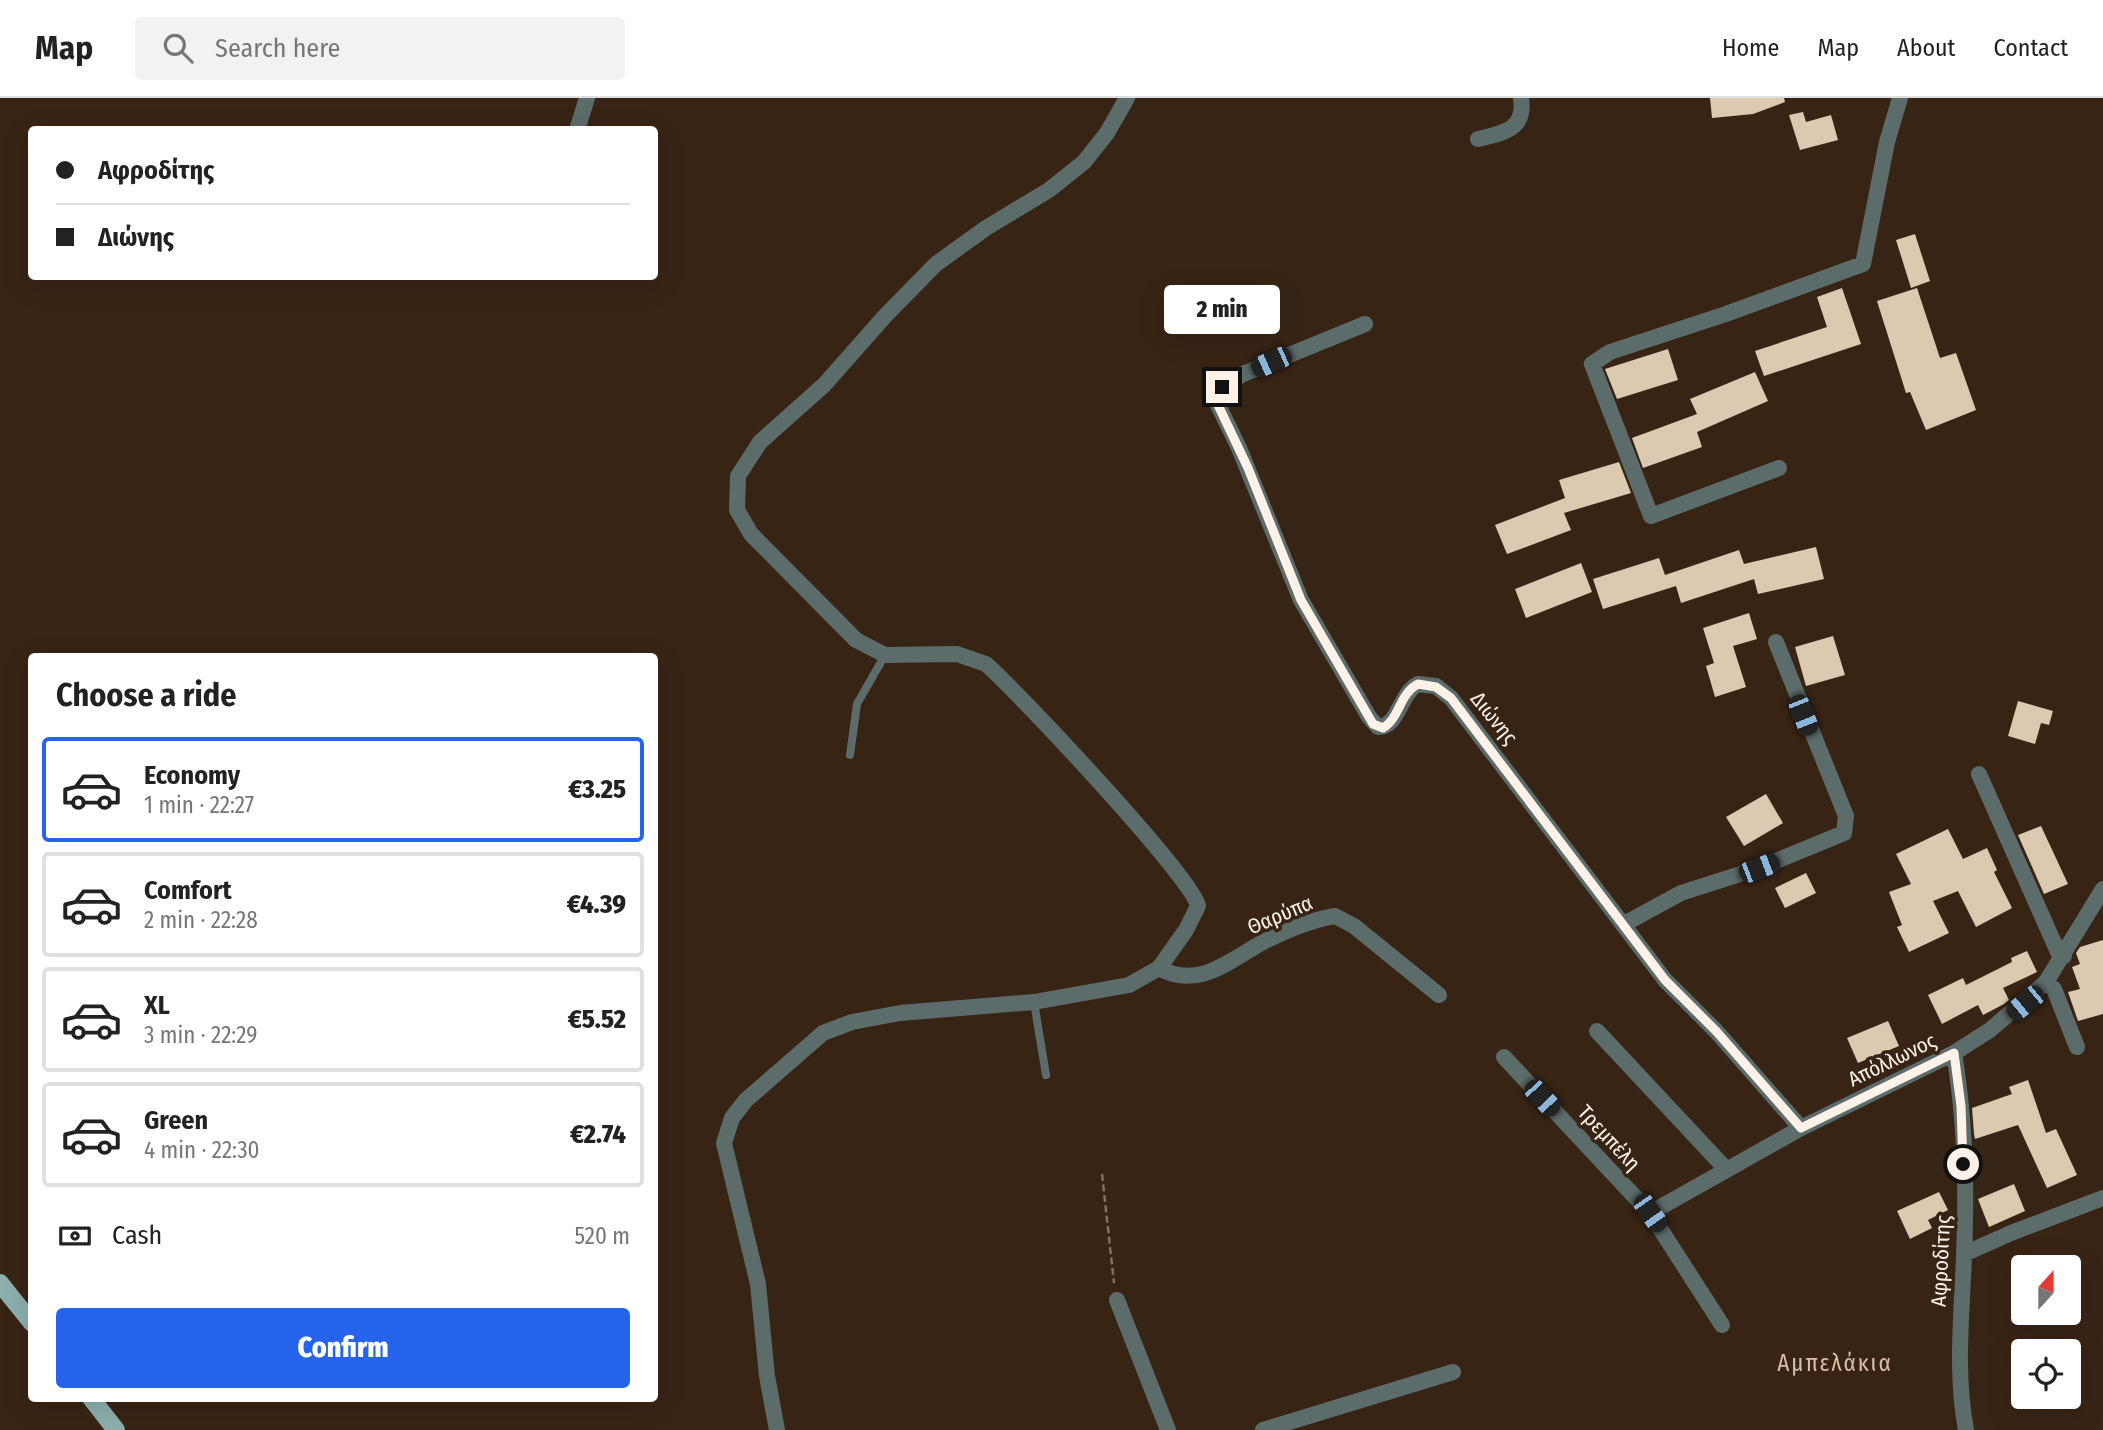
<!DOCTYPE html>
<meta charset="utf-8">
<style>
:root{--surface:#fff;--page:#f2f2f2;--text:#222;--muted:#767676;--line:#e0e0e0;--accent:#2563eb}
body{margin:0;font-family:"Fira Sans Condensed",sans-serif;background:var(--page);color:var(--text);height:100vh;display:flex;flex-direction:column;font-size:26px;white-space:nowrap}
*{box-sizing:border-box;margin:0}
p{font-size:23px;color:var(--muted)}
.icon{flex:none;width:38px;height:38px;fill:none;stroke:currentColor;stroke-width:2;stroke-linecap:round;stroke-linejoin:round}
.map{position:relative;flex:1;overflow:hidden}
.details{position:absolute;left:28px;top:555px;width:630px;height:749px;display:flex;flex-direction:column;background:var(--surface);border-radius:7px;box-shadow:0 7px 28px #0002}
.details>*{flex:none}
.top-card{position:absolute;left:28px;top:28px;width:630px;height:154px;border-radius:7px;box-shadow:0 7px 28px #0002;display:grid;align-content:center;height:154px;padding:0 28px;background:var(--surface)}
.needle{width:46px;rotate:21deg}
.tools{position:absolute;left:2011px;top:1157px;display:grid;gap:14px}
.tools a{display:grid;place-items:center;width:70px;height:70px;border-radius:7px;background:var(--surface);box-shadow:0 7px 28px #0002;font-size:35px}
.end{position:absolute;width:32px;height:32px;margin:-16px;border:9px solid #fef1e7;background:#111;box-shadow:0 0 0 4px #111}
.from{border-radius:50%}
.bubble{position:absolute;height:49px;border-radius:7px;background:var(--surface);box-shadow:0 7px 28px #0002;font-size:23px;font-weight:800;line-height:49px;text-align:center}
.car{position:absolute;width:21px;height:42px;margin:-21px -10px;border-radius:9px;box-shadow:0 0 5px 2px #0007;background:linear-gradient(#222 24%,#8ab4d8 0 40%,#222 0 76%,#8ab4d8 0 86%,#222 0)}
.top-card b{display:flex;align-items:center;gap:24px;height:66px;font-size:26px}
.top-card b+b{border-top:2px solid var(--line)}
.top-card i{width:18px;height:18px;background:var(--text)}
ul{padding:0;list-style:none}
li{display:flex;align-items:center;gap:21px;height:105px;margin:0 14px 10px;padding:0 14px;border:4px solid var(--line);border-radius:7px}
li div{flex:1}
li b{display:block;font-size:26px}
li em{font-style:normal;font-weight:800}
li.active{border-color:var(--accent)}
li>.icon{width:63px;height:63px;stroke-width:1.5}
h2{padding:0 28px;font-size:32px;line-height:84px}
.pay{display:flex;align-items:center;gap:18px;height:77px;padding:0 28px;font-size:26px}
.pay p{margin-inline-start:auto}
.action{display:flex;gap:14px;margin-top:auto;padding:14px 28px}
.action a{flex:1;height:80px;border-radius:7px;background:var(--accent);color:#fff;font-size:28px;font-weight:800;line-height:80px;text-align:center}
header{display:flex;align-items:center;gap:42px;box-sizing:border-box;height:98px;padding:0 35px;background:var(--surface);border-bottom:2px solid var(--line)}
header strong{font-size:33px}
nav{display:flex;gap:38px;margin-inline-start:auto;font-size:24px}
.search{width:490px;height:63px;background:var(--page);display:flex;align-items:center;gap:18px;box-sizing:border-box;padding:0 24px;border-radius:7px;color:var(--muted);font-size:26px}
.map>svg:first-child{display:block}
.building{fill:#dbcab0}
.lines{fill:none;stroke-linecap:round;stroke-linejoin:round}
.path{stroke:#806f62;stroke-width:2.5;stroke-dasharray:7 3.5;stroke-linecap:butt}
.service{stroke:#5c6c6b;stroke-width:8}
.minor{stroke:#5c6c6b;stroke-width:16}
.primary{stroke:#8dafad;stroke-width:18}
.route{stroke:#fef1e7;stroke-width:9}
.labels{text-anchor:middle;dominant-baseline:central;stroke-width:7;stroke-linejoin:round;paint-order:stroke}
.street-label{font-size:21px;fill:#fef1e7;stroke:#382415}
.neighbourhood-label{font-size:23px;letter-spacing:2px;fill:#d9beab;stroke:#382415}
</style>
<header>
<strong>Map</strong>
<div class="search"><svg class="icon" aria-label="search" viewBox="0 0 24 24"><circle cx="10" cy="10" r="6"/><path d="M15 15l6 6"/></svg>Search here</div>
<nav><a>Home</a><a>Map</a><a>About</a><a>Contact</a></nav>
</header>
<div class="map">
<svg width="2103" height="1332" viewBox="0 0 2103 1332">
<rect width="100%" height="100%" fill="#382415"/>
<path class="building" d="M1710,0H1784L1785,4L1753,16L1712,20Z
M1803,14L1806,24L1831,17L1838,42L1800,52L1789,17Z
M1915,136L1930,183L1911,190L1896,142Z
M1842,190L1861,246L1764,278L1755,253L1827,229L1817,199Z
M1917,190L1940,260L1956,255L1976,312L1926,332L1910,294L1906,295L1877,203Z
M1668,251L1678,282L1617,301L1605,271Z
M1755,274L1768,303L1697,334L1702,349L1643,370L1632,340L1697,316L1690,301Z
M1619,364L1631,395L1564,415L1571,432L1507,456L1495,427L1565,400L1559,382Z
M1816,449L1824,481L1758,496L1754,481L1681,505L1676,488L1603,511L1593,481L1659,460L1665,477L1739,452L1744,466Z
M1581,465L1592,494L1526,520L1515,491Z
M1749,515L1757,541L1733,548L1746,589L1715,599L1706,568L1714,565L1703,530Z
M1833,538L1845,577L1806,588L1795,549Z
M2018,603L2053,613L2049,627L2041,625L2035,646L2008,638Z
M1766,696L1783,725L1744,748L1726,719Z
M2041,728L2068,786L2044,796L2018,737Z
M1948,731L1963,761L1987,750L1997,772L1994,774L2012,810L1976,829L1958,793L1933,803L1949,835L1909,854L1897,829L1902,827L1889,794L1911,786L1896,756Z
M1806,775L1816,795L1785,810L1775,790Z
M2103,842V916L2078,923L2068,894L2080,891L2072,869L2080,866L2076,855L2080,849Z
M2027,853L2037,874L2003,890L2009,902L2004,906L1983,917L1978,907L1942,926L1928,897L1963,880L1966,887L2012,864L2011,860Z
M1888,923L1899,948L1858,965L1847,940Z
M2028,982L2046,1035L2056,1031L2077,1077L2047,1090L2018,1027L1975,1041L1974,1036L1972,1010L2012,996L2009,989Z
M2014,1086L2025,1113L1989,1129L1978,1101Z
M1939,1094L1948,1112L1928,1122L1932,1130L1910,1141L1897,1113Z"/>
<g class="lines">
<path class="path" d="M1102,1076L1114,1185"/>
<path class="service" d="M850,657L857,606L885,557
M1034,904L1046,977"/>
<path class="minor" d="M577,32L587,0
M1478,41C1504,35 1526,31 1521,0
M1365,226L1243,276L1222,289L1218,307L1239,350L1301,502L1369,619L1378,629C1399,629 1399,596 1418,586L1436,588L1451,600L1665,882L1716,933L1801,1030
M1779,370L1651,418L1592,266L1610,254L1726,216L1863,166L1887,44L1900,0
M1979,676L2058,854L2064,858
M1624,826L1681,795L1759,770L1844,735L1846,718L1776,544
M1159,870C1198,892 1229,863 1263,844C1286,833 1310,822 1335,818L1354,828L1439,897
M2046,884L2054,891L2077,949
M1597,933L1725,1070
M1954,955C1965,1021 1967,1090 1964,1157C1962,1216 1955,1273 1966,1332
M1504,959L1650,1115L1722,1227
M1650,1115L1801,1030L1954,955L1990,932L2046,884L2103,791
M1964,1156L2011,1135L2103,1100
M1117,1202L1168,1332
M777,1332L767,1278L758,1186L724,1045L732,1020L746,1002L823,935L852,924L900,915L1034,904L1129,887L1159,870L1186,832L1198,808C1193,780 1017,593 986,566L957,556L885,557L856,542L751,436L737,412L738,378L760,344L824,287L885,218L936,166L986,130L1049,92L1084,64L1107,35L1127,0
M1263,1332L1453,1274"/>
<path class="primary" d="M0,1185L32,1225
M91,1300L116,1332"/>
</g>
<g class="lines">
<path class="route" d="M1222,289L1218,307L1248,370L1301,502L1373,626L1383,630C1400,620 1399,596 1418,586L1436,589L1451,600L1665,882L1716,933L1801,1030L1954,955L1961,1008L1963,1066"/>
</g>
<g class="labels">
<g class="street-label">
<text transform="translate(1494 620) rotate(51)">Διώνης</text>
<text transform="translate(1280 817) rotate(-23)">Θαρύπα</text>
<text transform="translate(1892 962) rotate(-26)">Απόλλωνος</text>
<text transform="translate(1609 1040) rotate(47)">Τρεμπέλη</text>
<text transform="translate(1941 1163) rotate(-87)">Αφροδίτης</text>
</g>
<g class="neighbourhood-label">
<text x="1835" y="1265">Αμπελάκια</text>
</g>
</g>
</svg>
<div class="tools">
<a><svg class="needle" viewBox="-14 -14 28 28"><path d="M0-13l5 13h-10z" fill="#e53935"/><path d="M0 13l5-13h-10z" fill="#767676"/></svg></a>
<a><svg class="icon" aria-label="locate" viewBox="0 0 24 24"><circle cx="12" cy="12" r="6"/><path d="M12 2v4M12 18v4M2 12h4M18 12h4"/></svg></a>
</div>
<i class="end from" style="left:1963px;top:1066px"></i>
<i class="end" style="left:1222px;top:289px"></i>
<div class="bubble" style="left:1164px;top:187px;width:116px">2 min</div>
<i class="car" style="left:1271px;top:264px;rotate:246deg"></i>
<i class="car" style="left:1803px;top:617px;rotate:158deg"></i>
<i class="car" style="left:1759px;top:770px;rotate:69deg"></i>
<i class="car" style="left:2025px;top:905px;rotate:231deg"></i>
<i class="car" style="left:1542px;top:1000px;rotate:137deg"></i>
<i class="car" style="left:1650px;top:1115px;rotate:145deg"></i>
<div class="top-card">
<b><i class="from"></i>Αφροδίτης</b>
<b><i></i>Διώνης</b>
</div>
<section class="details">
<h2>Choose a ride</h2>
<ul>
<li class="active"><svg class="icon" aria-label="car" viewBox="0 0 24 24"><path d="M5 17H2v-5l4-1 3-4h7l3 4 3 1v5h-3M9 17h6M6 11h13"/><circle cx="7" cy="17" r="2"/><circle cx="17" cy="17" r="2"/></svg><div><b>Economy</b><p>1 min · 22:27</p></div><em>€3.25</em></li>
<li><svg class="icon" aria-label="car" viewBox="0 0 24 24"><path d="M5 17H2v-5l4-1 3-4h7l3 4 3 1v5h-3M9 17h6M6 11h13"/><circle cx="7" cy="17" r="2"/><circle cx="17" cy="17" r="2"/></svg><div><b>Comfort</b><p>2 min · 22:28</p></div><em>€4.39</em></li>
<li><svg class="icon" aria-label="car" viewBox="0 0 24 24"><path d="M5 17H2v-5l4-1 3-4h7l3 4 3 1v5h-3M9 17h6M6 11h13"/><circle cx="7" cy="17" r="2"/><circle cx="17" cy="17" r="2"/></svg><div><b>XL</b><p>3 min · 22:29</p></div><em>€5.52</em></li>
<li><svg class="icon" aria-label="car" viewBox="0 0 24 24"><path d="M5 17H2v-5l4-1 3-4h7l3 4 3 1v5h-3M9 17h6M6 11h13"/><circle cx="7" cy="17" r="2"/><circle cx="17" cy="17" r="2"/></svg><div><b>Green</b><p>4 min · 22:30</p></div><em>€2.74</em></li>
</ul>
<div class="pay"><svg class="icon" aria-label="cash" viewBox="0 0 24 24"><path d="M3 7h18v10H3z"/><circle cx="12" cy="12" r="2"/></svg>Cash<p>520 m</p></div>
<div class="action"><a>Confirm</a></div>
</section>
</div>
